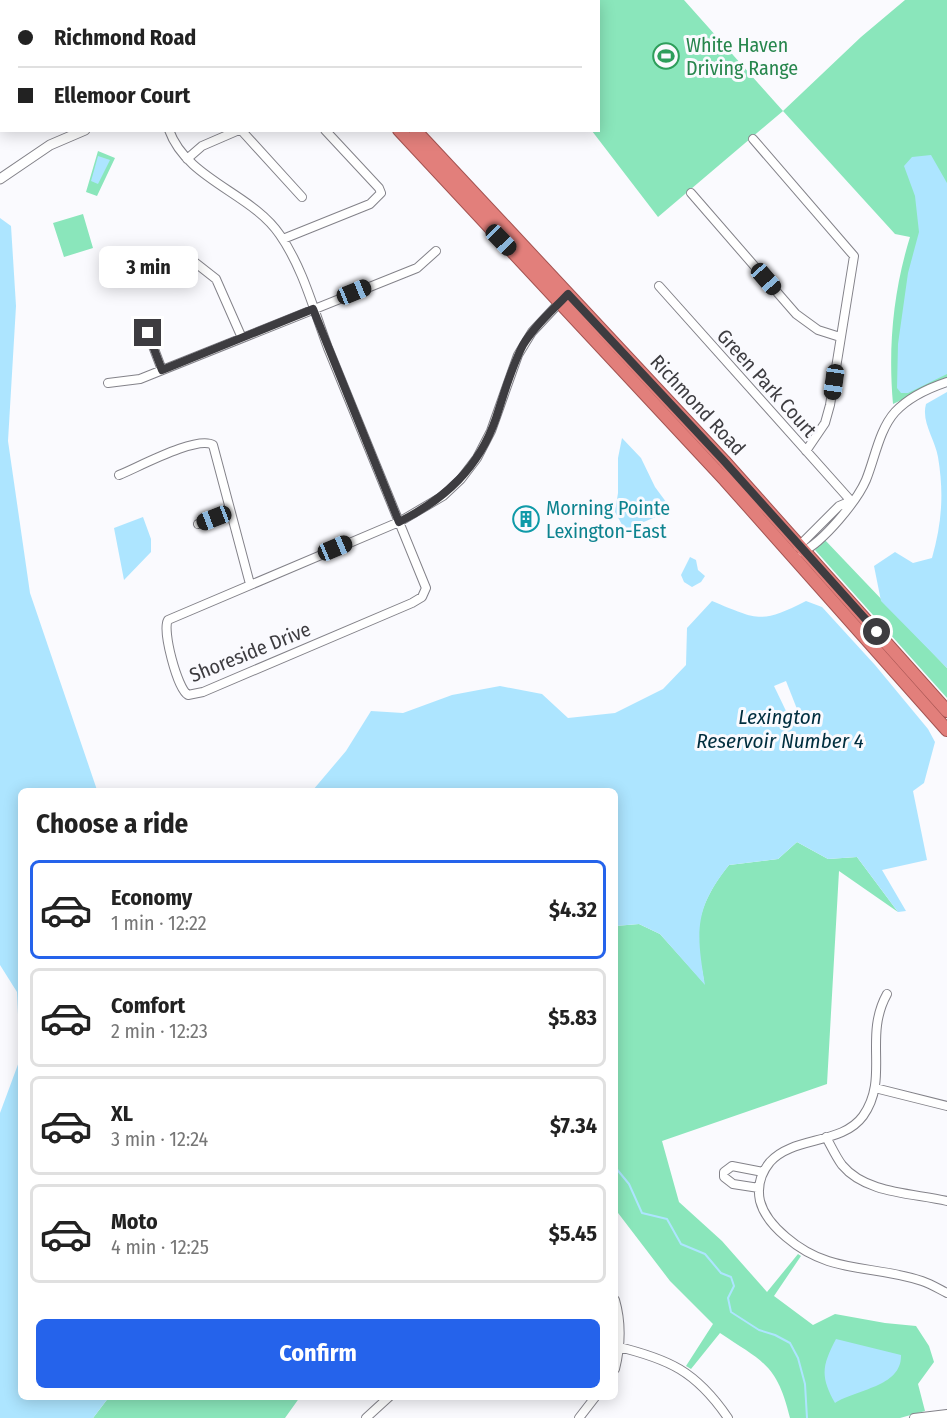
<!DOCTYPE html>
<meta charset="utf-8">
<style>
:root{--surface:#fff;--page:#f6f6f6;--text:#222;--muted:#767676;--line:#e0e0e0;--accent:#2563eb}
body{margin:0;font-family:"Fira Sans Condensed",sans-serif;background:var(--page);color:var(--text);height:100vh;display:flex;flex-direction:column;font-size:22px;white-space:nowrap}
*{box-sizing:border-box;margin:0}
p{font-size:20px;color:var(--muted)}
.icon{flex:none;width:33px;height:33px;fill:none;stroke:currentColor;stroke-width:2;stroke-linecap:round;stroke-linejoin:round}
.map{position:relative;flex:1;overflow:hidden}
.sheet{position:absolute;left:18px;top:788px;width:600px;height:612px;display:flex;flex-direction:column;background:var(--surface);border-radius:9px;box-shadow:0 3px 15px #0003}
.sheet>*{flex:none}
.banner{position:absolute;left:0px;top:0px;width:600px;height:132px;box-shadow:0 3px 15px #0003;display:grid;align-content:center;height:132px;padding:0 18px;background:var(--surface)}
.end{position:absolute;width:27px;height:27px;margin:-14px;border:8px solid #3d3c40;background:#fff;box-shadow:0 0 0 3px #fff}
.from{border-radius:50%}
.bubble{position:absolute;height:42px;border-radius:9px;background:var(--surface);box-shadow:0 3px 15px #0003;font-size:20px;font-weight:700;line-height:42px;text-align:center}
.car{position:absolute;width:18px;height:36px;margin:-18px -9px;border-radius:8px;box-shadow:0 0 4px 2px #0007;background:linear-gradient(#222 24%,#8ab4d8 0 40%,#222 0 76%,#8ab4d8 0 86%,#222 0)}
.banner b{display:flex;align-items:center;gap:21px;height:57px;font-size:22px}
.banner b+b{border-top:2px solid var(--line)}
.banner i{width:15px;height:15px;background:var(--text)}
ul{padding:0;list-style:none}
li{display:flex;align-items:center;gap:18px;height:99px;margin:0 12px 9px;padding:0 6px;border:3px solid var(--line);border-radius:9px}
li div{flex:1}
li b{display:block;font-size:22px}
li em{font-style:normal;font-weight:700}
li.selected{border-color:var(--accent)}
li>.icon{width:54px;height:54px;stroke-width:1.5}
h2{padding:0 18px;font-size:27px;line-height:72px}
.primary-button{display:flex;gap:12px;margin-top:auto;padding:12px 18px}
.primary-button a{flex:1;height:69px;border-radius:9px;background:var(--accent);color:#fff;font-size:24px;font-weight:700;line-height:69px;text-align:center}
.map>svg:first-child{display:block}
.green{fill:#8ae6bb}
.water{fill:#ade5ff}
.pier{fill:#fafafe}
.lines{fill:none;stroke-linecap:round;stroke-linejoin:round}
.stream{stroke:#ade5ff;stroke-width:2}
.minor-casing{stroke:#838289;stroke-width:10}
.tertiary-casing{stroke:#838289;stroke-width:11}
.trunk-casing{stroke:#a45351;stroke-width:14}
.minor{stroke:#fff;stroke-width:8}
.tertiary{stroke:#fff;stroke-width:9}
.trunk{stroke:#e27f7b;stroke-width:12}
.route{stroke:#3d3c40;stroke-width:8}
.labels{text-anchor:middle;dominant-baseline:central;stroke-width:6;stroke-linejoin:round;paint-order:stroke}
.leisure-label{font-size:20px;fill:#27864d;stroke:#fafafe;text-anchor:start}
.street-label{font-size:20px;fill:#3d3c40;stroke:#fafafe}
.culture-label{font-size:20px;fill:#0d838f;stroke:#fafafe;text-anchor:start}
.water-label{font-size:21px;font-style:italic;fill:#002e3f;stroke:#fafafe}
</style>
<div class="map">
<svg width="947" height="1418" viewBox="0 0 947 1418">
<rect width="100%" height="100%" fill="#fafafe"/>
<path class="green" d="M494,0H684L783,111L861,37L905,0H947V379L893,404C888,348 893,292 910,237L895,234L783,111L658,217L592,131L598,130V2Z
M98,151L115,158L97,196L86,192Z
M83,214L93,248L64,257L53,223Z
M824,539L947,668V698L815,550Z
M797,842L828,859L857,857L898,912L839,871L827,1084L662,1141L679,1202L722,1241L767,1292L798,1254L801,1256L774,1296L813,1325L835,1314L885,1323L916,1326L929,1346L934,1362L918,1384L925,1411L900,1418H790C777,1364 763,1362 720,1333L691,1369L686,1366L713,1324L670,1281L615,1209V926L639,924L660,934L704,983C703,970 698,956 698,942C697,912 711,887 729,865L778,859Z
M109,1397H300L285,1418H93Z"/>
<path class="water" d="M931,155L947,183V374L908,393H901L897,388L898,344L908,273L919,232L915,196L904,166L912,157Z
M98,156L110,160L98,184L91,181Z
M0,218L11,226L16,306L8,441L30,593L97,790H21V1396L109,1397L93,1418H0V1113L20,1059L17,992L0,965Z
M947,392V668L881,601L874,566L895,552L913,563L932,558C942,523 944,493 938,457C935,439 921,422 926,404Z
M622,438L641,458L655,487L672,510L625,530L615,512L618,493V458Z
M143,517L151,539V552L124,580L114,528Z
M690,557L696,560L698,570L705,576L701,582L692,587L684,582L681,575Z
M712,601C758,620 761,624 806,601L822,607L875,665L928,729L935,742L924,783L913,791L927,860L882,870L906,911L898,912L857,857L828,859L797,842L778,859L729,865C694,909 696,932 705,985L660,934L639,924L615,926V790H313L346,751L371,711L403,713L452,695L500,686L542,694L568,718L615,713L663,689L686,665L687,628Z
M836,1339L901,1355C902,1387 857,1389 835,1403C820,1376 822,1366 836,1339Z"/>
<path class="pier" d="M786,681L797,709L787,713L774,686Z"/>
<g class="lines">
<path class="stream" d="M615,1167L629,1184L642,1213L667,1219L681,1244L705,1254L721,1273L731,1277L734,1286L728,1298L731,1312L759,1330L775,1335L790,1343L798,1358L805,1384L807,1418"/>
<g class="minor-casing">
<path id="minor" d="M169,130C187,180 252,193 280,235C303,268 314,311 328,348C361,428 393,508 426,588L422,597L412,603L203,692L188,695C177,688 162,630 168,620L399,522L443,496L461,479L477,458L491,431L518,355L532,332L561,301
M241,130L302,197
M753,139L854,256L830,405L825,423L806,451
M187,159L202,146L239,130
M691,193L796,314L818,330L840,337
M283,239L370,204L381,193L379,188L325,130
M183,253L216,279L242,338
M659,286L851,501
M148,333L162,370
M108,383L140,379L417,268L436,251
M119,475C137,468 197,435 213,445L250,584
M198,524L230,512
M798,547L839,506L851,501
M802,552C823,542 857,501 866,480C875,458 879,430 895,412C908,398 929,388 947,382
M887,994C863,1037 890,1078 863,1116C842,1145 793,1136 770,1162C761,1173 757,1187 760,1201C764,1216 774,1227 786,1237C830,1275 871,1264 922,1281C931,1284 939,1289 947,1293
M875,1088L947,1106
M826,1137C831,1146 836,1157 842,1165C866,1194 913,1193 947,1201
M759,1188L733,1184L724,1177V1172L732,1166L763,1172
M615,1300C622,1324 621,1345 615,1369
M615,1346C669,1359 696,1371 728,1418
M366,1418L390,1396
M579,1418L596,1396
M914,1418L947,1414"/>
</g>
<g class="tertiary-casing">
<path id="tertiary" d="M0,179L50,145L85,130"/>
</g>
<g class="trunk-casing">
<path id="trunk" d="M278,0L279,2
M292,0L294,2
M399,130L725,480L947,730
M415,130L724,461L947,711"/>
</g>
<use href="#minor" class="minor"/>
<use href="#tertiary" class="tertiary"/>
<use href="#trunk" class="trunk"/>
</g>
<g class="lines">
<path class="route" d="M148,333L162,370L313,309L399,522C445,499 479,468 496,418C504,394 511,368 523,345C535,325 553,310 568,294L724,461L877,632"/>
</g>
<defs>
<g id="stadium-ring" transform="scale(1.35)"><circle r="9.5" fill="#fafafe" stroke="#2e9e5b" stroke-width="1.5"/><path d="M0-5a6.5 5 0 1 0 0 10a6.5 5 0 1 0 0-10ZM-3.5-1.8h7v3.6h-7Z" fill="#2e9e5b"/></g>
<g id="building-ring" transform="scale(1.35)"><circle r="9.5" fill="#fafafe" stroke="#0f9aa8" stroke-width="1.5"/><path d="M-4-6H4V6H1V3H-1V6H-4ZM-2.5-4.3h1.7v1.8h-1.7ZM.8-4.3h1.7v1.8H.8ZM-2.5-1h1.7V.8h-1.7ZM.8-1h1.7V.8H.8Z" fill="#0f9aa8"/></g>
</defs>
<g fill-rule="evenodd">
<use href="#stadium-ring" x="666" y="56"/>
<use href="#building-ring" x="526" y="519"/>
</g>
<g class="labels">
<g class="leisure-label">
<text x="686" y="45">White Haven<tspan x="686" dy="23">Driving Range</tspan></text>
</g>
<g class="street-label">
<text transform="translate(767 383) rotate(48)">Green Park Court</text>
<text transform="translate(698 405) rotate(47)">Richmond Road</text>
<text transform="translate(250 652) rotate(-22)">Shoreside Drive</text>
</g>
<g class="culture-label">
<text x="546" y="508">Morning Pointe<tspan x="546" dy="23">Lexington-East</tspan></text>
</g>
<g class="water-label">
<text x="780" y="717">Lexington<tspan x="780" dy="24">Reservoir Number 4</tspan></text>
</g>
</g>
</svg>
<i class="end from" style="left:877px;top:632px"></i>
<i class="end" style="left:148px;top:333px"></i>
<div class="bubble" style="left:99px;top:246px;width:99px">3 min</div>
<i class="car" style="left:501px;top:240px;rotate:136deg"></i>
<i class="car" style="left:766px;top:279px;rotate:139deg"></i>
<i class="car" style="left:354px;top:292px;rotate:68deg"></i>
<i class="car" style="left:834px;top:382px;rotate:188deg"></i>
<i class="car" style="left:214px;top:518px;rotate:249deg"></i>
<i class="car" style="left:335px;top:548px;rotate:67deg"></i>
<div class="banner">
<b><i class="from"></i>Richmond Road</b>
<b><i></i>Ellemoor Court</b>
</div>
<section class="sheet">
<h2>Choose a ride</h2>
<ul>
<li class="selected"><svg class="icon" aria-label="car" viewBox="0 0 24 24"><path d="M5 17H2v-5l4-1 3-4h7l3 4 3 1v5h-3M9 17h6M6 11h13"/><circle cx="7" cy="17" r="2"/><circle cx="17" cy="17" r="2"/></svg><div><b>Economy</b><p>1 min · 12:22</p></div><em>$4.32</em></li>
<li><svg class="icon" aria-label="car" viewBox="0 0 24 24"><path d="M5 17H2v-5l4-1 3-4h7l3 4 3 1v5h-3M9 17h6M6 11h13"/><circle cx="7" cy="17" r="2"/><circle cx="17" cy="17" r="2"/></svg><div><b>Comfort</b><p>2 min · 12:23</p></div><em>$5.83</em></li>
<li><svg class="icon" aria-label="car" viewBox="0 0 24 24"><path d="M5 17H2v-5l4-1 3-4h7l3 4 3 1v5h-3M9 17h6M6 11h13"/><circle cx="7" cy="17" r="2"/><circle cx="17" cy="17" r="2"/></svg><div><b>XL</b><p>3 min · 12:24</p></div><em>$7.34</em></li>
<li><svg class="icon" aria-label="car" viewBox="0 0 24 24"><path d="M5 17H2v-5l4-1 3-4h7l3 4 3 1v5h-3M9 17h6M6 11h13"/><circle cx="7" cy="17" r="2"/><circle cx="17" cy="17" r="2"/></svg><div><b>Moto</b><p>4 min · 12:25</p></div><em>$5.45</em></li>
</ul>
<div class="primary-button"><a>Confirm</a></div>
</section>
</div>
